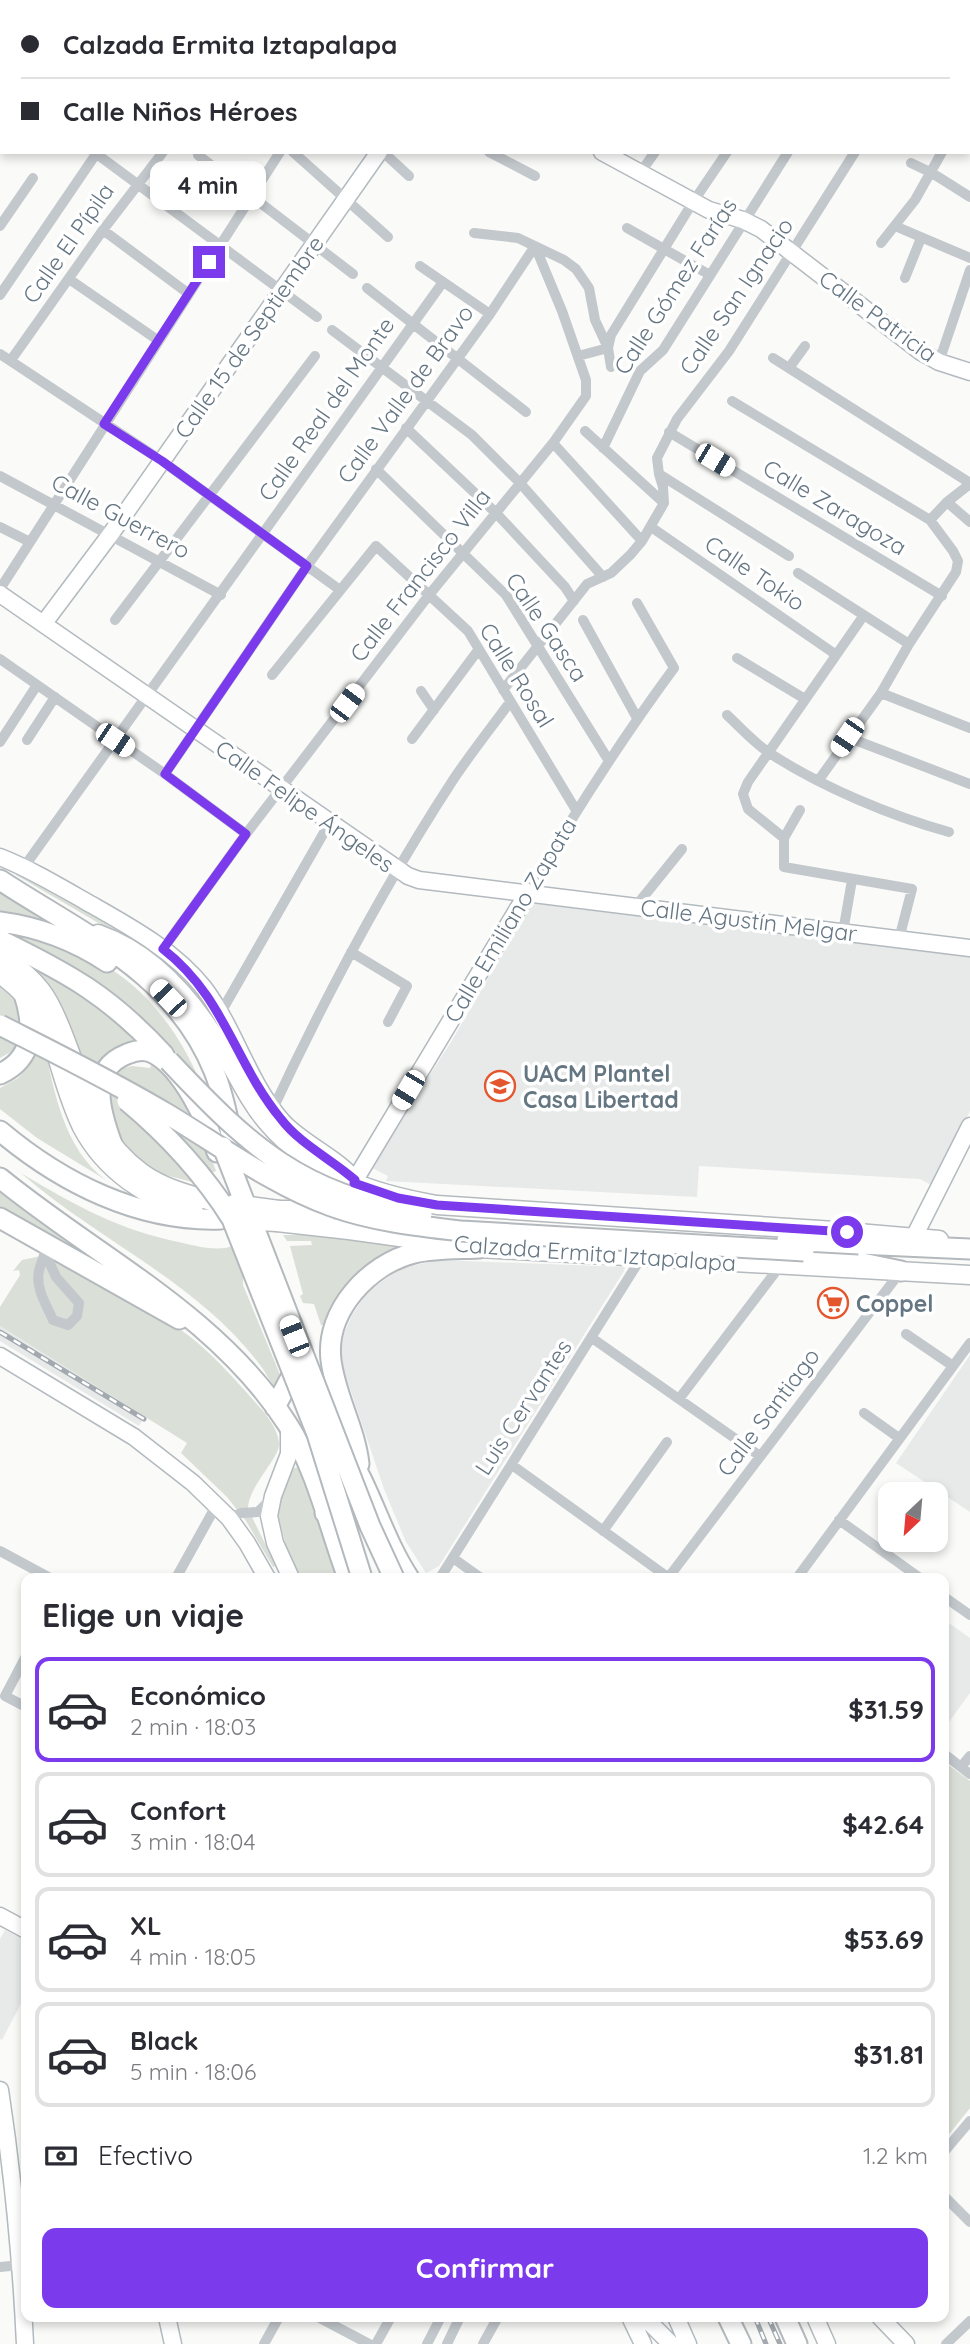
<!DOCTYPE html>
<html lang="es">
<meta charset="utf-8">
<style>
:root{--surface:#fff;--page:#f7f7f7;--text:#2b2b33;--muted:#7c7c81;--line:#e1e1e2;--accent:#7c3aed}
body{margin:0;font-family:Quicksand,sans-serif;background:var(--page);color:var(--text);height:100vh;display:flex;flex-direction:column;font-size:26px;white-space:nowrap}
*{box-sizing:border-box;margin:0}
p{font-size:23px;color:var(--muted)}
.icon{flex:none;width:38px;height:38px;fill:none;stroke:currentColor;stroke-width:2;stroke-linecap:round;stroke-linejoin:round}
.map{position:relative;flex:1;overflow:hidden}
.sheet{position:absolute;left:21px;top:1573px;width:928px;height:749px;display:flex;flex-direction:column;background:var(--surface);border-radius:14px;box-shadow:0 4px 10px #0003}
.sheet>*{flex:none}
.top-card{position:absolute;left:0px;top:0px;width:971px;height:154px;box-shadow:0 4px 10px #0003;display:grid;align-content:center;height:154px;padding:0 21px;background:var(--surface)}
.needle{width:46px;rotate:206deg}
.tools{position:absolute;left:878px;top:1482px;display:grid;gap:14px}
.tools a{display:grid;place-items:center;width:70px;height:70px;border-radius:14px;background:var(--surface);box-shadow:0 4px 10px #0003;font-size:35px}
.end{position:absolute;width:32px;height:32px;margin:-16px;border:9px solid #7c3aed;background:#fff;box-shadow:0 0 0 4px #fff}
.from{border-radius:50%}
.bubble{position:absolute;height:49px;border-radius:14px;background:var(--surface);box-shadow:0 4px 10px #0003;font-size:23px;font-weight:700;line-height:49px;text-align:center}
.car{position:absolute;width:21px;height:42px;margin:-21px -10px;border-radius:9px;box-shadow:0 0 5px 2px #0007;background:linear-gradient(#fff 24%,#345 0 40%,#fff 0 76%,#345 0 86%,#fff 0)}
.top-card b{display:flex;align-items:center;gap:24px;height:66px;font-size:26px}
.top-card b+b{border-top:2px solid var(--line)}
.top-card i{width:18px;height:18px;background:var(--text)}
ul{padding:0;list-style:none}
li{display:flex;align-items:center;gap:21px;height:105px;margin:0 14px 10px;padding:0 7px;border:4px solid var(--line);border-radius:14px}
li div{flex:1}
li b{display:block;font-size:26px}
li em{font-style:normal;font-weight:700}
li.active{border-color:var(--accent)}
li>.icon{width:63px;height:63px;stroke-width:1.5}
h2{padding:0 21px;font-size:32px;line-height:84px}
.pay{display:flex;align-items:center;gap:18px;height:77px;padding:0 21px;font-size:26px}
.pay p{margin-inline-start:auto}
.cta{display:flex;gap:14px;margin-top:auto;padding:14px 21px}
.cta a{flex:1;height:80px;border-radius:14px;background:var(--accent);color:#fff;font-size:28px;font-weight:700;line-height:80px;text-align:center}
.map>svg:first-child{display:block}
.built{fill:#e8e9e9}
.green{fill:#dadfd7}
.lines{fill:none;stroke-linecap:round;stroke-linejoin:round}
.secondary-casing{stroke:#b3babf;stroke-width:19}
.primary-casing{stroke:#b5babe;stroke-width:21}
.highway-casing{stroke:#b4b9bd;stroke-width:23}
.street{stroke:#c3c8cc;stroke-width:10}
.secondary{stroke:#fff;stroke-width:16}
.primary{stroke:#fff;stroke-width:18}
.highway{stroke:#fff;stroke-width:19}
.rail-casing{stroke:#a2aab0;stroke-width:5}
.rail{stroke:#fff;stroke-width:2.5;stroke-dasharray:8;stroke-linecap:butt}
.primary-bridge-casing{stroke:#b5babe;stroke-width:21;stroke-linecap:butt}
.highway-bridge-casing{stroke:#b4b9bd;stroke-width:23;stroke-linecap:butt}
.primary-bridge{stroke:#fff;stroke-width:18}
.highway-bridge{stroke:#fff;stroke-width:19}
.route{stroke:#7c3aed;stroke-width:9}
.labels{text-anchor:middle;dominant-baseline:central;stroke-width:7;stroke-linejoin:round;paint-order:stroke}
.street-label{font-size:23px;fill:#657683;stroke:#fff}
.poi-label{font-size:23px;font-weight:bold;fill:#657683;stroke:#fff;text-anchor:start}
</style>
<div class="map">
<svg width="970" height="2344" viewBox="0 0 970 2344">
<rect width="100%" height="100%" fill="#fafaf8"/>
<path class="built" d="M532,903L970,957V1111L933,1186L920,1179L699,1166L697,1197L386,1181L388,1176L370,1167L451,1042Z
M439,1260L625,1267L624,1271L439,1566L426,1573L406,1542L384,1489L344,1371L341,1350L344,1334L352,1315L369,1290L402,1268Z
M0,1326L145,1416L139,1426L0,1341Z
M970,1355V1512L896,1463Z
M943,1619L970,1638V1693L943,1730Z
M5,1930L26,1941V1994L2,2040L0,2039V1939Z"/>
<path class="green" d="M20,869L160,953L198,989L235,1053L126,939L16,875Z
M0,891L55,929L0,916Z
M0,927L14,930C42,941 73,950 100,963C147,987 182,1037 201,1084L138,1045L94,1099L26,964Z
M0,984C28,1009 24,1015 16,1049L0,1058Z
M44,1043C54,1092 64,1149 106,1180L37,1138L0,1109V1088L18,1078L30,1065L26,1061Z
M154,1059C183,1093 202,1129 216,1171L192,1182L158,1173L142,1162L115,1133L105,1090L119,1069L132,1066L150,1068Z
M21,1173C74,1205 121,1231 183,1243C200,1247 219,1252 236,1245L243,1267V1285L281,1377L274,1388C269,1380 266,1372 260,1365C198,1282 97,1240 21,1173Z
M0,1188L138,1284L0,1209Z
M283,1235H325L423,1246L410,1249L329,1326L321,1325L314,1304L303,1303L300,1296L303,1294L290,1246L312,1245L311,1241H287Z
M46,1255H52C94,1279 138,1301 178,1328C205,1346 226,1370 248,1394C260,1408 277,1424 279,1443C281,1457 248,1486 248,1509L276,1566L273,1567L246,1521L227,1497L181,1453L187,1443L0,1326V1307L20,1275L19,1270L13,1271L22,1260Z
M298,1467L309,1489L339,1578H300L288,1554L278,1515L279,1504L292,1469Z
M943,1761L970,1781V2108L943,2142Z"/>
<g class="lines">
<g class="secondary-casing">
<path id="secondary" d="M486,2L487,0
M602,152L709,210L743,220L761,229L921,352L939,362L970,372
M0,594L408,876L419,880L970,948
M44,623L110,535L379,152
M0,857C30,869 57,885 85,901C127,925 173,949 204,988C235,1029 248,1082 282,1121C300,1142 343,1161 355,1181
M355,1180L528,892
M914,1237L970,1126
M0,1356L134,1437L193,1483L229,1518L247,1543L267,1578
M289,1427V1454L273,1496L269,1516L275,1543L291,1578
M0,1916L26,1930
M0,2090C13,2175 21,2259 25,2344
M167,2317L173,2344
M630,2317L643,2344
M644,2317L671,2344
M676,2317L688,2344
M815,2317L827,2344
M880,2317L906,2344"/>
</g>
<g class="primary-casing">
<path id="primary" d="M98,934C155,954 197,1005 226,1056C239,1078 251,1104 268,1123C312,1174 373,1194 437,1205L835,1231L939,1240
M0,954C19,968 38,982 49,1003C81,1062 82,1130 142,1173C163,1188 187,1194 211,1201
M0,974C60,1016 53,1068 82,1127C105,1171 148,1199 194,1212
M279,1210H339
M277,1222L349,1230L479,1248L970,1275"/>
</g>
<g class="highway-casing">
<path id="highway" d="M0,880C82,934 174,972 214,1071C226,1101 231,1137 238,1169
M0,922C38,927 75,941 107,962
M0,940C70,974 111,997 164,1055
M0,1074C35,1058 34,1025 24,994
M0,1131C62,1183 139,1222 221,1219
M112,1144C101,1114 86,1070 127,1054C136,1050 145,1049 153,1053C183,1068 207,1122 217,1152
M0,1178C98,1258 218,1315 288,1425C316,1468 330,1530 348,1578
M0,1218L179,1319
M859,1244L970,1249
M804,1251L901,1271
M275,1407L290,1379
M344,1448C371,1489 382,1537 409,1578
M359,1464C355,1428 335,1395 331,1360C325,1311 369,1264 414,1253C435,1248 458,1249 479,1248
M321,1467L325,1481V1513
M728,2317L741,2344
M785,2317L797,2344"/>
</g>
<path class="street" d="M97,0L100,2
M378,0L380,2
M584,0L587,2
M812,0L815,2
M920,0L923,2
M179,2L180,0
M265,2L267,0
M657,2L658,0
M692,2L693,0
M759,2L760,0
M830,2L832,0
M885,2L887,0
M955,2L957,0
M0,9L2,10
M0,80L2,82
M0,128L2,126
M94,152L317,317
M293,152L388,237
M383,152L409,176
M489,152L535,176
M198,155L353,274
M911,163L932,173L970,197
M640,173L655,152
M0,226L33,178
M895,226L970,258
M627,228L710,275
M103,230L189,294
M474,233L518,238L564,260L576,269L589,288L595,320L608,348L611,367
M881,243L915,200L942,152
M420,266L490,314
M905,278L921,238
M69,279L159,341
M367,288L526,412
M0,295L96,154
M332,330L472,435L520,483L603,577
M608,348L611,335L693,202L727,152
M0,354L162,461L340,590
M578,356L608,348
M773,358L970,483
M11,360L103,230L163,152
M939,362L970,270
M789,368L805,346
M732,401L930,520
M406,428L496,513L565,587L574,601
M585,431L664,503
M669,432L942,596
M553,443L642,541
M603,448L640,371L663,350L788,152
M376,469L506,595L609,761
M0,476L221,595
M947,502L970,522
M0,527L30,542
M651,527L835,654
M789,556L659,474L657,458L677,419L729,351L855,152
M798,573L909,644
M0,589L280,152
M115,620L315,356
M583,620L637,718
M737,658L805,699
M0,659L165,774L246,834
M272,675L376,546L468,631L576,810
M503,690L587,584L611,573L631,554L642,541L664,503L663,487L659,474
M421,691L434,710
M881,693L970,728
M727,715C741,728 755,744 771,754C822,787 891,816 949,832
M847,737L970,784
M412,739L479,649
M27,740L55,697
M0,742L37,685
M165,774L307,566L490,314L535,246
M818,781L881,693L909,644L956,572L958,561L953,551L930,520L947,502L970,484
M800,810L784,838V867L912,889L899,939
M784,838L748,809L743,794L748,782L864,615
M24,867L443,282
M528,892C573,815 621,740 674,668L637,603
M636,906L682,849
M843,932L852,880
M163,949L246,834L429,595L553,443L586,396V380L562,311L535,246
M351,952L407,986L388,1022
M220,1014L330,822
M271,1113C324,999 384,886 453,780C471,753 491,728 510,702
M46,1255L56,1277L79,1303L77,1316L68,1325L53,1320C47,1306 35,1288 39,1271C41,1261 46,1255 46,1244
M906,1334L953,1366
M592,1338L760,1456
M679,1399L780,1266
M864,1413L899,1438
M512,1465L669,1578
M229,1518L241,1513L258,1512L269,1501
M839,1520L920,1578
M603,1531L667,1442
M0,1551L50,1578
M453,1558L481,1578
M176,1578L217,1504
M440,1578L641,1258
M668,1578L901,1271
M797,1578L970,1343
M943,1596L970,1615
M26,1656L5,1696L26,1707
M943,1753L970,1774
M961,1767L970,1756
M943,2153L970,2121
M943,2195L970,2222
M0,2267L21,2265
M318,2317L369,2344
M264,2344L279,2317
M376,2344L391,2317
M427,2344L441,2317
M447,2344L460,2317
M483,2344L498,2317
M946,2344L970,2321"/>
<use href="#secondary" class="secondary"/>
<use href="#primary" class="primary"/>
<use href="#highway" class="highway"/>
<g class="rail-casing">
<path id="rail" d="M0,1332L144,1419
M755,2317L766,2344
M768,2317L780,2344"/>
</g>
<use href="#rail" class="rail"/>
<g class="primary-bridge-casing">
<path id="primary-bridge" d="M234,1204L279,1210
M239,1220L277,1222"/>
</g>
<g class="highway-bridge-casing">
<path id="highway-bridge" d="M0,1025C57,1054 114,1082 169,1115C220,1146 275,1186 331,1206C372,1221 417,1226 461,1231L804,1251
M169,1061C250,1147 300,1194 422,1214
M127,1101C169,1136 203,1173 232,1219L317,1434L362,1578
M223,1147L370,1526L394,1578
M787,1240L859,1244"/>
</g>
<use href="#primary-bridge" class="primary-bridge"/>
<use href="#highway-bridge" class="highway-bridge"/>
</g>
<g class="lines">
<path class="route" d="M209,262L104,424L162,461L307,566L165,774L246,834L163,949C225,997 234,1062 281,1119C300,1144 331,1159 355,1180L354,1183L398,1198L437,1205L847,1232"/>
</g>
<defs>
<g id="university-ring" transform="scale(1.575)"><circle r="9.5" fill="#fff" stroke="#e4572e" stroke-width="1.5"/><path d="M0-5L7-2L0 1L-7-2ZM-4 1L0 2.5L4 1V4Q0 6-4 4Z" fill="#e4572e"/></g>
<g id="supermarket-ring" transform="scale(1.575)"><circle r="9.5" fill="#fff" stroke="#e4572e" stroke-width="1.5"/><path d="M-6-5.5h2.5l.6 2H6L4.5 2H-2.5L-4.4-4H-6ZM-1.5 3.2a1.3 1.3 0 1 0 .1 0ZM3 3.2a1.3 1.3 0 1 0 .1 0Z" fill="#e4572e"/></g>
</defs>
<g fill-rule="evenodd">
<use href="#university-ring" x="500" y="1086"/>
<use href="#supermarket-ring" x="833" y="1303"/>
</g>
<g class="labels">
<g class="street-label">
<text transform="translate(68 243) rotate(-55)">Calle El Pípila</text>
<text transform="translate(675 286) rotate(-57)">Calle Gómez Farías</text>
<text transform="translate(736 296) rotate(-56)">Calle San Ignacio</text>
<text transform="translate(878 316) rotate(36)">Calle Patricia</text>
<text transform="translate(249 337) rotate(-55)">Calle 15 de Septiembre</text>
<text transform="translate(405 394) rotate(-54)">Calle Valle de Bravo</text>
<text transform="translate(326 409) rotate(-55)">Calle Real del Monte</text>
<text transform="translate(835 507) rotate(31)">Calle Zaragoza</text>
<text transform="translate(121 516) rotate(28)">Calle Guerrero</text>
<text transform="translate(755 573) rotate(34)">Calle Tokio</text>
<text transform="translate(420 575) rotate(-52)">Calle Francisco Villa</text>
<text transform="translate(547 627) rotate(56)">Calle Gasca</text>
<text transform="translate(517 675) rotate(58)">Calle Rosal</text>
<text transform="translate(305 806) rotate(35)">Calle Felipe Ángeles</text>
<text transform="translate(510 920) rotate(-59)">Calle Emiliano Zapata</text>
<text transform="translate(749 920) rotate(7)">Calle Agustín Melgar</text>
<text transform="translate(595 1253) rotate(4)">Calzada Ermita Iztapalapa</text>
<text transform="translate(523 1407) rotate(-57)">Luis Cervantes</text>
<text transform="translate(768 1412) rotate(-53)">Calle Santiago</text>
</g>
<g class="poi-label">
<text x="523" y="1073">UACM Plantel<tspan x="523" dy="26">Casa Libertad</tspan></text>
<text x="856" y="1303">Coppel</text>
</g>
</g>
</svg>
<div class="tools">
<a><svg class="needle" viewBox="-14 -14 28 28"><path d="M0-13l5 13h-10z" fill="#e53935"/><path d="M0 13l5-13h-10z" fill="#7c7c81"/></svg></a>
</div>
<i class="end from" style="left:847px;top:1232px"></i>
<i class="end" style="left:209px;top:262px"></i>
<div class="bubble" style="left:150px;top:161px;width:116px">4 min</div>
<i class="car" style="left:715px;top:460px;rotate:121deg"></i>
<i class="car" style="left:347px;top:703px;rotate:37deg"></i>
<i class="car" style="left:847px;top:737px;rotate:214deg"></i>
<i class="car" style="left:115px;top:740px;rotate:124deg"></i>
<i class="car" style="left:168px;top:998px;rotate:316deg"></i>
<i class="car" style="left:408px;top:1090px;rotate:211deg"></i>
<i class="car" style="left:294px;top:1336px;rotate:338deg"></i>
<div class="top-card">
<b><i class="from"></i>Calzada Ermita Iztapalapa</b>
<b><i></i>Calle Niños Héroes</b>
</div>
<section class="sheet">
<h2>Elige un viaje</h2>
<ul>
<li class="active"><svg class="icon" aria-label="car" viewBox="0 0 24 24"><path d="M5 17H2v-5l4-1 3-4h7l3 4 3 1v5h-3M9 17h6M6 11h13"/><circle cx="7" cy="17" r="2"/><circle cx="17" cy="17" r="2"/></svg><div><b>Económico</b><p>2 min · 18:03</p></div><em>$31.59</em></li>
<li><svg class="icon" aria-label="car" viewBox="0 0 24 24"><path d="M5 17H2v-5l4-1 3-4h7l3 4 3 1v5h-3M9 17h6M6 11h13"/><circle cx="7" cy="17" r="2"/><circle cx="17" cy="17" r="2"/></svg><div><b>Confort</b><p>3 min · 18:04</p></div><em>$42.64</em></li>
<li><svg class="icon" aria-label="car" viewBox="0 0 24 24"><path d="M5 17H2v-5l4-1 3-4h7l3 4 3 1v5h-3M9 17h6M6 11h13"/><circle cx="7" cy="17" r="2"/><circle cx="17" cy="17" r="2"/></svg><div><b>XL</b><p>4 min · 18:05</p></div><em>$53.69</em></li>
<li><svg class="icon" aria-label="car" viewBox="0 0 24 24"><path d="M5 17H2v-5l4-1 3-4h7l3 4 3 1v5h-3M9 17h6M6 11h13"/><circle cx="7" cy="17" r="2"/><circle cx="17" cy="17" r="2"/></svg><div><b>Black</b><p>5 min · 18:06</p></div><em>$31.81</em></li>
</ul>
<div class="pay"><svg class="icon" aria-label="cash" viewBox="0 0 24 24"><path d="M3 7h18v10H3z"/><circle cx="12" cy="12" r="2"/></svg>Efectivo<p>1.2 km</p></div>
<div class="cta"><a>Confirmar</a></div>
</section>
</div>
